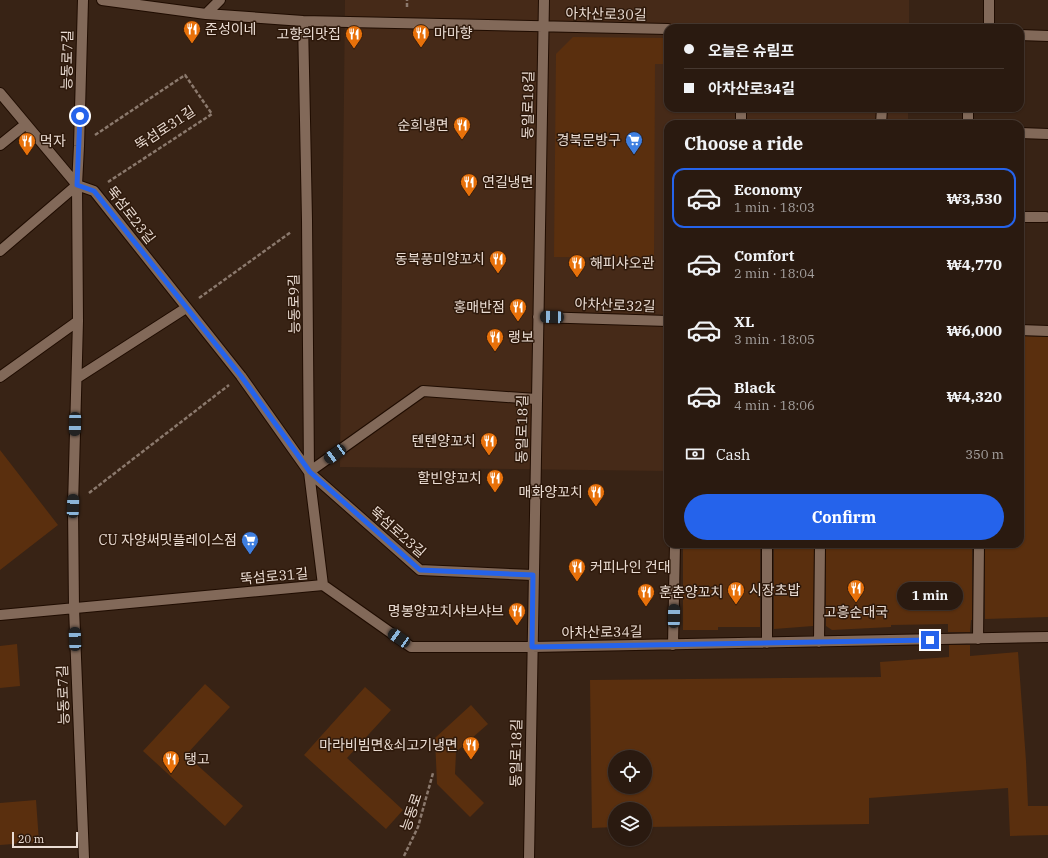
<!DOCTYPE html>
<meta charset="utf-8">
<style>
:root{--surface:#2a1a10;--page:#36271e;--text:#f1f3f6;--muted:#a5a19f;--line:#463830;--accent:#2563eb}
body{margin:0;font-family:"IBM Plex Serif","Noto Sans KR",serif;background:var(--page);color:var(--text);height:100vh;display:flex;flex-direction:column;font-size:15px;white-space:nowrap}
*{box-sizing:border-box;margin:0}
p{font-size:13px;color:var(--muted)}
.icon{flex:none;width:22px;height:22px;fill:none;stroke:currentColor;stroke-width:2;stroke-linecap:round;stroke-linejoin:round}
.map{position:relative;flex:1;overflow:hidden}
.drawer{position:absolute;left:664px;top:120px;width:360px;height:428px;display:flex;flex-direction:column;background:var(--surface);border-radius:12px;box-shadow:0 1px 3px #0004,0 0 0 1px var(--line)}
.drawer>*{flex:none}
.guide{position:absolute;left:664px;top:24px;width:360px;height:88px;border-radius:12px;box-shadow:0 1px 3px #0004,0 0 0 1px var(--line);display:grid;align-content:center;height:88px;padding:0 20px;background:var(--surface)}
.tools{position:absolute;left:608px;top:750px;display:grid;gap:8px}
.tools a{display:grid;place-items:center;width:44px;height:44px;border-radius:50%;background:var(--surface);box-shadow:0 1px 3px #0004,0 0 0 1px var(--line);font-size:20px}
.scale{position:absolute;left:12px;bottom:10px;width:66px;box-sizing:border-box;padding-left:4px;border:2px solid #eadcd3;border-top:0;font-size:11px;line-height:14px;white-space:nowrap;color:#eadcd3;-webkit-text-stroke:3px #2e190b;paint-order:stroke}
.end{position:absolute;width:18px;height:18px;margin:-9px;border:5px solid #2563eb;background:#fff;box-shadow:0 0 0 2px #fff}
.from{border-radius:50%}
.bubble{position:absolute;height:28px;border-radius:14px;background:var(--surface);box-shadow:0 1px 3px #0004,0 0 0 1px var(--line);font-size:13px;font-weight:700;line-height:28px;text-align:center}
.car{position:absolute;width:12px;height:24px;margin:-12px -6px;border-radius:5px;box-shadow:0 0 3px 1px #0007;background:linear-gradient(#222 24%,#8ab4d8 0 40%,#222 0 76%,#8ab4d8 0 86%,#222 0)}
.guide b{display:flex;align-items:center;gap:14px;height:38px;font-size:15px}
.guide b+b{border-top:1px solid var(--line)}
.guide i{width:10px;height:10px;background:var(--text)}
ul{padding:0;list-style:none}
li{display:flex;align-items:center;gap:12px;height:60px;margin:0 8px 6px;padding:0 12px;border:2px solid transparent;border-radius:12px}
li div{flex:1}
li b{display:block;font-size:15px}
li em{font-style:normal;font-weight:700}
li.active{border-color:var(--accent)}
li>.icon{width:36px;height:36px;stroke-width:1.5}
h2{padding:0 20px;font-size:18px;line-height:48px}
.pay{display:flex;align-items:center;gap:10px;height:44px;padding:0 20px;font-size:15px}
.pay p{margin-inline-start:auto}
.action{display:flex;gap:8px;margin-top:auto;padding:8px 20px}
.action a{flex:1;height:46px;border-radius:24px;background:var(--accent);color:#fff;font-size:16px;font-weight:700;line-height:46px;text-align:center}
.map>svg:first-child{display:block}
.built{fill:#462a18}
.building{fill:#5a2f0e;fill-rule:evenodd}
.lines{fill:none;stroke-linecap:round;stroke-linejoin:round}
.minor-casing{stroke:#1f0c01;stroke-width:12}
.path{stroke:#8b796d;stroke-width:2.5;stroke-dasharray:4 2;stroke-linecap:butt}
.minor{stroke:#826959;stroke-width:10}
.route{stroke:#2563eb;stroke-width:5}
.labels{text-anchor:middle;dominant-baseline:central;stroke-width:3;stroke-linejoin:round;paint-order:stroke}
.street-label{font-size:14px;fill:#eadcd3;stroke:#2e190b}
.poi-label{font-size:14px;fill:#eadcd3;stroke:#2e190b;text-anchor:end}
</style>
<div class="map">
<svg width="1048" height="858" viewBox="0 0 1048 858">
<rect width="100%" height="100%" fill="#382315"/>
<path class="built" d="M345,0H909V28H668V108H908V124H668V471L340,467Z"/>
<path class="building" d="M573,37L668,38V64H655L654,258L554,257L556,54Z
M1020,336L1048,337V617L985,619V546H988V544H1020Z
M0,450L58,525L0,570Z
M683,544H719V548H760V627H718V630H683Z
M774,544H814L813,626L774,629Z
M826,544H931V545L972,546V620H971L970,632H948V624L891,625V627L832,630L826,626Z
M17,644L20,686L0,688V646Z
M949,645H970V656L1018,652L1026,761L1028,806H1048V835L1010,836L1008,788L869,798V824L645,827V809H615V827L592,828L590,680L881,677L880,662L949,657ZM615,757H645V787H615Z
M205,684L230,707L186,755L243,806L225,826L143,751Z
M365,687L391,710L347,758L403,810L386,829L304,755Z
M471,705L488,724L456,752L455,774L484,803L470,817L437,784L435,738Z
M36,800L39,842L0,845V803Z"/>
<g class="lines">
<g class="minor-casing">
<path id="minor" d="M83,0L79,146L77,185L78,321L73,506L74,608L84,858
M102,0L206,14L303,21L668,29
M206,14L220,0
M303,21L307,220L309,472L323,585
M989,28V0
M1020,35L1048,36
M0,93L77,185L94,191L241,376L309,472L420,570L533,575
M741,124V108
M881,124L882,108
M968,124V108
M1020,133L1048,134
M0,145L26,124
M1020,217H1046
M0,251L77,185
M538,317L668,321
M1020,330L1048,331
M0,377L78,321
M77,378L186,308
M309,472L423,391L536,399
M0,615L323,585L411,647H532L1048,637
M978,639L979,544
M819,642L820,544
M767,643V544
M673,645L675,544
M529,858L544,0"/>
</g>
<path class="path" d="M407,7V0
M95,135L185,75L212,114L108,182
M199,298L291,232
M89,493L229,385
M404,856L418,827L433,773"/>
<use href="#minor" class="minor"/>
</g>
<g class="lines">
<path class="route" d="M80,116L77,185L94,191L241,376L310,472L420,570L533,575L532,647L930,640"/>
</g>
<defs>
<g id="restaurant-pin" transform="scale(0.9)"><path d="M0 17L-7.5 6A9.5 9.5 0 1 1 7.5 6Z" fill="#e8710a" stroke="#2e190b"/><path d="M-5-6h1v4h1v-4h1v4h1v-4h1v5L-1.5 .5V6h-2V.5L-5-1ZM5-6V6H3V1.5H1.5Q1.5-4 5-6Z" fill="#fff"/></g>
<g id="supermarket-pin" transform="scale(0.9)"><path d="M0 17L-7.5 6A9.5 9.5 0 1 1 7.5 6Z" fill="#3f7fe0" stroke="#2e190b"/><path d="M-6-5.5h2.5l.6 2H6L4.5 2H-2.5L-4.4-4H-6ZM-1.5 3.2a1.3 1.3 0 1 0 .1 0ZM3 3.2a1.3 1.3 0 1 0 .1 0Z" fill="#fff"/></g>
</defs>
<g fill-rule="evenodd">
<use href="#restaurant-pin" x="192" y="29"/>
<use href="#restaurant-pin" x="421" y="33"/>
<use href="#restaurant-pin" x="354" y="34"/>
<use href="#restaurant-pin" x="462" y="125"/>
<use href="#supermarket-pin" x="634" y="140"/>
<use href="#restaurant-pin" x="27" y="141"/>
<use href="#restaurant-pin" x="469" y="182"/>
<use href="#restaurant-pin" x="498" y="259"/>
<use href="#restaurant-pin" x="577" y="263"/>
<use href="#restaurant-pin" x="518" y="307"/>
<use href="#restaurant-pin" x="495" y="337"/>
<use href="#restaurant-pin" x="489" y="441"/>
<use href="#restaurant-pin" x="495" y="478"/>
<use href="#restaurant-pin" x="596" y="492"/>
<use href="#supermarket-pin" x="250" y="540"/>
<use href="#restaurant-pin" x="577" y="567"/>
<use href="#restaurant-pin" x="856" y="588"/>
<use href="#restaurant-pin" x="736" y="590"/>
<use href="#restaurant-pin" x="646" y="592"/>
<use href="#restaurant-pin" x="517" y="611"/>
<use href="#restaurant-pin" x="471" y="745"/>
<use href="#restaurant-pin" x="171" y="759"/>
</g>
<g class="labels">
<g class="street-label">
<text transform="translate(606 14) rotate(1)">아차산로30길</text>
<text transform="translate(67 60) rotate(-89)">능동로7길</text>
<text transform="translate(528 105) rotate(-89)">동일로18길</text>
<text transform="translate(165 128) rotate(-33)">뚝섬로31길</text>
<text transform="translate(131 215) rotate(52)">뚝섬로23길</text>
<text transform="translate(294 304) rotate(-91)">능동로9길</text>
<text transform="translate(615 305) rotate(2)">아차산로32길</text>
<text transform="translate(522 429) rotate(-89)">동일로18길</text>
<text transform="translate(398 532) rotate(41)">뚝섬로23길</text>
<text transform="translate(274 576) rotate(-5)">뚝섬로31길</text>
<text transform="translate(602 632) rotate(-1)">아차산로34길</text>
<text transform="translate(63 695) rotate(-92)">능동로7길</text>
<text transform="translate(516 753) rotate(-89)">동일로18길</text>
<text transform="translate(411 812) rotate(-71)">능동로</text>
</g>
<g class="poi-label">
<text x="205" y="29" text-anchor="start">준성이네</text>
<text x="434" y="33" text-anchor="start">마마향</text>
<text x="341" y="34">고향의맛집</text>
<text x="449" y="125">순희냉면</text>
<text x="621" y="140">경북문방구</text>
<text x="40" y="141" text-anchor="start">먹자</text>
<text x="482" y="182" text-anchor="start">연길냉면</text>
<text x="485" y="259">동북풍미양꼬치</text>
<text x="590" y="263" text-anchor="start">해피샤오관</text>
<text x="505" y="307">홍매반점</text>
<text x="508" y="337" text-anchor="start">랭보</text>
<text x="476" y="441">텐텐양꼬치</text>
<text x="482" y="478">할빈양꼬치</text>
<text x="583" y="492">매화양꼬치</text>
<text x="237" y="540">CU 자양써밋플레이스점</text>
<text x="590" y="567" text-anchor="start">커피나인 건대</text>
<text x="749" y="590" text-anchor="start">시장초밥</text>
<text x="659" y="592" text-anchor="start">훈춘양꼬치</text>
<text x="504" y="611">명봉양꼬치샤브샤브</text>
<text x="856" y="612" text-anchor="middle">고흥순대국</text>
<text x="458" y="745">마라비빔면&amp;쇠고기냉면</text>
<text x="184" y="759" text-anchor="start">탱고</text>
</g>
</g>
</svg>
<div class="tools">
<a><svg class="icon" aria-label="locate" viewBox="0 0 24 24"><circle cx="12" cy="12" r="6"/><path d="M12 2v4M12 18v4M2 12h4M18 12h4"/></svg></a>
<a><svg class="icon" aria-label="layers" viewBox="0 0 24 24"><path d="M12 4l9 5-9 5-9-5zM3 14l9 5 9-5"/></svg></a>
</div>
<div class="scale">20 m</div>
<i class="end from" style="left:80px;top:116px"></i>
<i class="end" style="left:930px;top:640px"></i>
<div class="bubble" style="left:897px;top:582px;width:66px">1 min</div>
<i class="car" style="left:552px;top:317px;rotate:272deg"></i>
<i class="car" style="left:75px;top:424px;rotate:181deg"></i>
<i class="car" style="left:335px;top:454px;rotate:234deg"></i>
<i class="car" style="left:73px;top:506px;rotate:2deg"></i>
<i class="car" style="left:674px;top:616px;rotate:1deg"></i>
<i class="car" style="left:399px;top:638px;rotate:305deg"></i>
<i class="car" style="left:75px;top:639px;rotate:358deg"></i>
<div class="guide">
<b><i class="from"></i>오늘은 슈림프</b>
<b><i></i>아차산로34길</b>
</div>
<section class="drawer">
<h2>Choose a ride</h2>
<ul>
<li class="active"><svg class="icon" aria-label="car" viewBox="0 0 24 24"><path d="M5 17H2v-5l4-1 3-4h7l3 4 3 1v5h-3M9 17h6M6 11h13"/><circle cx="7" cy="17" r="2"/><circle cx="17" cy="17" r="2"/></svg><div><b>Economy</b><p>1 min · 18:03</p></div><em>₩3,530</em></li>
<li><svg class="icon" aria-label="car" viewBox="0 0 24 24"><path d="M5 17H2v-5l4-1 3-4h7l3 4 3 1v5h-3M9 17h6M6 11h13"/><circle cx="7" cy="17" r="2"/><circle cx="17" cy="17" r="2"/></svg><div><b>Comfort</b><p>2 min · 18:04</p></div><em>₩4,770</em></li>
<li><svg class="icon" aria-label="car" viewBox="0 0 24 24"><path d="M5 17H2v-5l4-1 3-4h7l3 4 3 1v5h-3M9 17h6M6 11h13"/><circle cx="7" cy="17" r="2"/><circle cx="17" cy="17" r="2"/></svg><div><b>XL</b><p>3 min · 18:05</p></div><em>₩6,000</em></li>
<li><svg class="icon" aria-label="car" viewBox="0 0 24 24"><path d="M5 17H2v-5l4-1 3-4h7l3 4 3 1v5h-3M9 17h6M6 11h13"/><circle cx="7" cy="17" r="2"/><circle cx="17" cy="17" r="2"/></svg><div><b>Black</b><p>4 min · 18:06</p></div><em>₩4,320</em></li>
</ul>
<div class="pay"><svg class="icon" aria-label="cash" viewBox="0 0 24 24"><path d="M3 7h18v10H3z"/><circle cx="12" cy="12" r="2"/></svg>Cash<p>350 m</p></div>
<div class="action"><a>Confirm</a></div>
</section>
</div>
